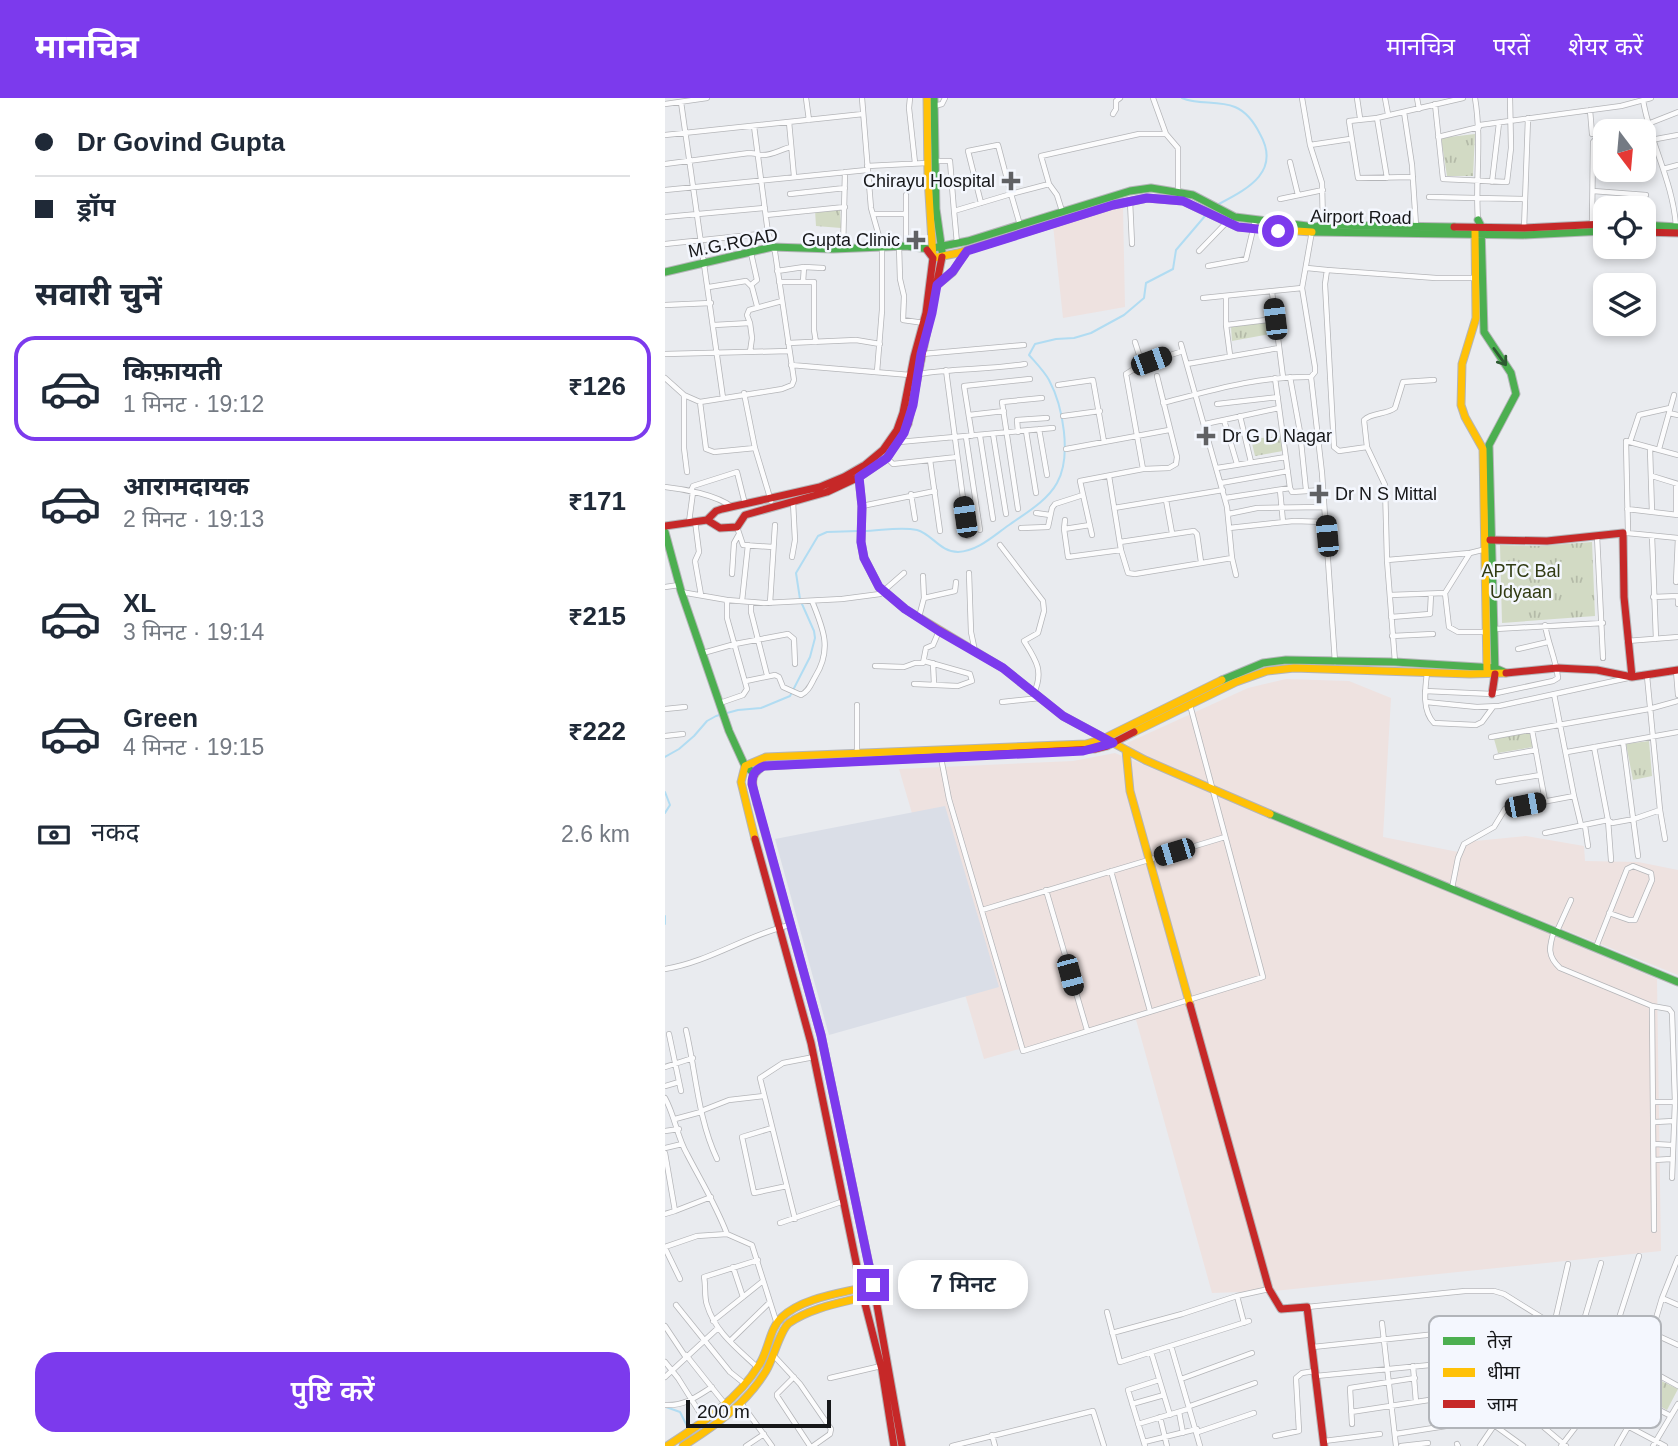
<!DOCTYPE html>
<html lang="hi">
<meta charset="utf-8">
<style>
:root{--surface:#fff;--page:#f6f6f7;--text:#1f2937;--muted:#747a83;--line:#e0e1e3;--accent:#7c3aed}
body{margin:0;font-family:Helvetica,"Noto Sans Devanagari",sans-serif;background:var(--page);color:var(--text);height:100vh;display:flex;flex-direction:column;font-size:26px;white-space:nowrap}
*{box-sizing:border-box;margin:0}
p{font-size:23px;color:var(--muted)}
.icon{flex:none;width:38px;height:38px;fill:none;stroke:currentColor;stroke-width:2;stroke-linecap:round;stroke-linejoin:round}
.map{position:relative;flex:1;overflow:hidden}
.sheet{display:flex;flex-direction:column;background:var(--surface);width:665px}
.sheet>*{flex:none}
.hud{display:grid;align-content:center;height:154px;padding:0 35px;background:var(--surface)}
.needle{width:46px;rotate:164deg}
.buttons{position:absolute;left:928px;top:21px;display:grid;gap:14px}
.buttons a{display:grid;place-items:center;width:63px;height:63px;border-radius:14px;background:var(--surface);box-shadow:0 4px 10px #0003;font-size:35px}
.scale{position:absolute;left:21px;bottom:18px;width:145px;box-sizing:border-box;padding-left:7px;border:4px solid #161719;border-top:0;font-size:19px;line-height:24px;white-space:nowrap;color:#161719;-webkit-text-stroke:5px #f4f7fe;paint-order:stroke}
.end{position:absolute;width:32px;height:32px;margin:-16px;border:9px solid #7c3aed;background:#fff;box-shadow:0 0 0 4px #fff}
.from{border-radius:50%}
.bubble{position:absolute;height:49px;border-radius:21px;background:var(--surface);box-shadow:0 4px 10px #0003;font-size:23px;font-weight:600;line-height:49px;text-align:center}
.car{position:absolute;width:21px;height:42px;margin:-21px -10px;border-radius:9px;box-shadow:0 0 5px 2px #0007;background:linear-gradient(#222 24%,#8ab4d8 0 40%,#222 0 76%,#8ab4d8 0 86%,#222 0)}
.hud b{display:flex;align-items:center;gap:24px;height:66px;font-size:26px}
.hud b+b{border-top:2px solid var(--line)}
.hud i{width:18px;height:18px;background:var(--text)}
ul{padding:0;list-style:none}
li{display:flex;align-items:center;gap:21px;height:105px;margin:0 14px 10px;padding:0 21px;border:4px solid transparent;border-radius:21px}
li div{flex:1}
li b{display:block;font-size:26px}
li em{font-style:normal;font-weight:600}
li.selected{border-color:var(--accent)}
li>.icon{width:63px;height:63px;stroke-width:1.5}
h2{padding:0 35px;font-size:32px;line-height:84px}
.pay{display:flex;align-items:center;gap:18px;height:77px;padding:0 35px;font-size:26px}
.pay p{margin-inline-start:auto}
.action{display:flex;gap:14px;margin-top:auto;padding:14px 35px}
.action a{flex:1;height:80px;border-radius:21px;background:var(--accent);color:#fff;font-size:28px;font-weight:600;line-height:80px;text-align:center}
header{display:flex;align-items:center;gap:42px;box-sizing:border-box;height:98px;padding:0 35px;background:var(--accent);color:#fff}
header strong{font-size:33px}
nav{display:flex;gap:38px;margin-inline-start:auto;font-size:24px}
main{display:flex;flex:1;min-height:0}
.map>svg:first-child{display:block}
.industrial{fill:#eee2e0}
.built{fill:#dadee7}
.park{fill:url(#park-tufts)}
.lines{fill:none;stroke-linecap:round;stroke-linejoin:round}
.stream{stroke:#b1dcf2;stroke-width:2}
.street-casing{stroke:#b4b5b8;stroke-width:6}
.fast-casing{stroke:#b4b5b8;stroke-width:9}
.slow-casing{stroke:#b4b5b8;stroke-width:9}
.jam-casing{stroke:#b4b5b8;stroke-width:9}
.street{stroke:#fcfcfd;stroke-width:4.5}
.fast{stroke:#4caf50;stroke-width:7}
.slow{stroke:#ffc107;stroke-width:7}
.jam{stroke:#c62828;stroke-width:7}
.oneway{stroke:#2e5b32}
.route{stroke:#7c3aed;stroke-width:9}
.poi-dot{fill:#606164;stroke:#f4f7fe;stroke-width:2.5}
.labels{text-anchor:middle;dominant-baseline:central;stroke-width:5;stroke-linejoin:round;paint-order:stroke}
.poi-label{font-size:18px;fill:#161719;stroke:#f4f7fe;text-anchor:end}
.street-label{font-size:18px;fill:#161719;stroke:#f4f7fe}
.park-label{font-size:18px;fill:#313b13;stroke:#f4f7fe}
.key{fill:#f4f7fe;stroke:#b1b4b9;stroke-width:2}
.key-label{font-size:19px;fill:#161719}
</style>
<header>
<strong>मानचित्र</strong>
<nav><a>मानचित्र</a><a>परतें</a><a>शेयर करें</a></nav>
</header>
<main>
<section class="sheet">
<div class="hud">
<b><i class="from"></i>Dr Govind Gupta</b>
<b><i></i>ड्रॉप</b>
</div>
<h2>सवारी चुनें</h2>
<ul>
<li class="selected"><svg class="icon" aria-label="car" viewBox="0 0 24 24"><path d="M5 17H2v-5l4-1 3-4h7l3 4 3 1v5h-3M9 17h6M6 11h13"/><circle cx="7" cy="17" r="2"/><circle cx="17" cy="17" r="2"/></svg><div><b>किफ़ायती</b><p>1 मिनट · 19:12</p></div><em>₹126</em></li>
<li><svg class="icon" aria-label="car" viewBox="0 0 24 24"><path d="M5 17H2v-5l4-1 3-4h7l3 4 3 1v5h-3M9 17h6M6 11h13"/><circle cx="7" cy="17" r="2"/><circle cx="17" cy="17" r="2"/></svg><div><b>आरामदायक</b><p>2 मिनट · 19:13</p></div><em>₹171</em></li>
<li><svg class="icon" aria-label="car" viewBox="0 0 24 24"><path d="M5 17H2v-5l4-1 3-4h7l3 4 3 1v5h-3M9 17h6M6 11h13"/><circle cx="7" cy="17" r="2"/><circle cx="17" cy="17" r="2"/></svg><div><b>XL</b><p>3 मिनट · 19:14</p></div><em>₹215</em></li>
<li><svg class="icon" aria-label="car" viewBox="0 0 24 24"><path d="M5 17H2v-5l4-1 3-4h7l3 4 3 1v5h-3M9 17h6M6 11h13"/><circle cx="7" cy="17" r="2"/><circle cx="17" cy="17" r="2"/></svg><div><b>Green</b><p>4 मिनट · 19:15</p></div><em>₹222</em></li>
</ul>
<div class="pay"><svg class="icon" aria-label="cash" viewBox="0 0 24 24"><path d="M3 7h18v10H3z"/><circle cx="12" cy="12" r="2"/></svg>नकद<p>2.6 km</p></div>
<div class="action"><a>पुष्टि करें</a></div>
</section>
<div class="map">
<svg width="1013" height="1348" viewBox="0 0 1013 1348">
<defs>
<pattern id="park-tufts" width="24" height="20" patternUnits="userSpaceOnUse" patternTransform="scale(1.75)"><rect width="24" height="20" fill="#d2dac4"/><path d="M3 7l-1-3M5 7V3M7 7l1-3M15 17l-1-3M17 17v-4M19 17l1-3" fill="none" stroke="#b4baa8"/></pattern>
</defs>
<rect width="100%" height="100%" fill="#e9ebef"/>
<path class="industrial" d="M445,109H458L460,209L398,220L388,127Z
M621,581L684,583L726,600L718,739L798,755L800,744L861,738L919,748L920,763L973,764L1013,772V877L555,694L467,652L462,645L583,590Z
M450,655L992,881L996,1153L609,1193L547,1195L470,918L319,961L234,671L408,663Z"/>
<path class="built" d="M280,708L334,889L164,937L110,741Z"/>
<path class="park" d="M810,36L808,78H782L776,40Z
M175,110L176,130L151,128L150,112Z
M606,222L605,236L567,243L566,229Z
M616,338L618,353L590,358L586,341Z
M927,444L930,518L837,525L835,447L875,448Z
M865,634L868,649L833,655L829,641Z
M984,643L987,678L968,682L961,646Z
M978,1274L1013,1291L1002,1312L970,1295Z"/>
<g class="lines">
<path class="stream" d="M517,0C533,7 553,2 570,9C582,14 589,24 595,36C617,75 580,92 552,107
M198,433C215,433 235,428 252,432C267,436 275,454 293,454C313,453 328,438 344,427C361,415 382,403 392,385C407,358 398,308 384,282C379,273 371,265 364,257L370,246L391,241L409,240L426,235L459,217L479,200L481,185L508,171L511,152L540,118
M135,501L131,475L153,438L162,434L193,433
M0,659L14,651L29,638L42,623L51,618L73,612L96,610L125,598L145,559L150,540L149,533L137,506
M0,694L5,707L0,715
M0,818V826
M1,1309L15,1314L23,1330"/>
<g class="street-casing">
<path id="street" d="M141,0L144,22
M197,0L206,110L217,149V212L212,274
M245,0L244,10L250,65
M488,0L501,36L513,50V94
M637,0L645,47L657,85L658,127
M692,0L695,20
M720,0L723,16
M752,0L754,11
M810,0C817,41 810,81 813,122
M978,2C985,45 1008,84 1011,128
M16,4L58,300
M0,6L42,0
M770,6L778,81L842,84L846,50L845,0
M269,8L277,6L280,0
M925,12L927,36
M739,14L747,67L751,128
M448,16L451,11V3L455,0
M712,20L722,80
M124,24L129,78
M815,27L956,8L986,0
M965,33L1013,14
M0,37L198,16
M773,39L814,29
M986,42L1013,37
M645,47L685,41
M270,63H285L289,113
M625,64L633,97
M0,66L84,55C88,55 92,56 96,57C107,58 116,51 126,49
M202,68L262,65
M930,68H940
M998,71L1013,67
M748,79L693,80L684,23L712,20L798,0
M827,84L834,25
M384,86L392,97L397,113
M0,92L202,72
M928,93L981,97
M125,96L180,90
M764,99L859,101
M615,101L658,92
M465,103L467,146
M960,110V96
M208,116H241
M101,117L180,109
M0,119L100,110
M355,127L346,96L384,86L376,58L474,36H501
M927,127L928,44L931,41L940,40
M859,131L863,20
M647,133L637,190L650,269V274L646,279L657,375L670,564
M292,145L289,113L346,96L333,47L303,53L316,105
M0,146L103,135
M234,148L235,181L239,198L238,222L259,225
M241,148V97
M178,151L180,74
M534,153L561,125
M543,168L581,161L590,123
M642,170L662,172
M112,173L139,169L158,170
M114,184H149V232L151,244
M138,184L139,169
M86,187L92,182L86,155
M44,189L81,183L87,189L92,208
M607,194L618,279
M561,199V227L565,257
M538,200L637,190
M0,207L46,205
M85,225L87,240L85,254
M49,227L85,225L82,217L84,212L117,203
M561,227L610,221
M470,244L477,266
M123,245L191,242L215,246
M516,246L562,409L567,460L571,477
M0,256L124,253
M257,256L359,247
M522,266L614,250
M126,267L245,277
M281,272L303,438
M254,276C289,270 325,272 360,266
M625,279L635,334L641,392
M0,280L19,297L35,304L117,291L127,287L129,282L110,154L103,135L89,28
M610,280L625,390
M393,287L428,282L439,344
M79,295L90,350L106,403
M19,297V350L22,374
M35,304L41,351L49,354L90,350
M498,305C548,292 594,278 646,279
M552,306L613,299
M1004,315L1013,317
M304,317L339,313
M398,318L435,313
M575,318L586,364
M559,322L572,366
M540,326L614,310
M374,331L382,377
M361,333L371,395
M353,334L352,322L382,320
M328,336L341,416
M307,338L299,288L365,281
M315,338L328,421
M301,339L315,432
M234,344L388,330
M965,344L974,317L1005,310
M702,349L674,353L669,349L660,186L662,172L771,180H811
M401,351L504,332
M985,351L987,414
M994,351L1009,297
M222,360L228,366L292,359
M265,362L275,433
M552,370L621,359
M478,371L461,276L477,266L518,253
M444,378L456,452L463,475L470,476L567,460
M987,378L1013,386
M556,385L623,373
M1011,386V417
M0,389C19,391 52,397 67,409
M615,392L618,424
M26,393L28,388L72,374L80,406
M246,396L250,421
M560,400L625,390L627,394L658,392
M501,402L507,435
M197,408L270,393
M449,410L558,392
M353,411L337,304L377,300
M962,411L1013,417
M371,415L385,417
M563,416L592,410L659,409
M400,422L399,431L403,459L456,452
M30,423L34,454L30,463L36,497
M24,424L28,394
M72,429L78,447L108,449
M356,430L383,429L387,410L390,406L418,397
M564,430L629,423L660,424
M399,431L425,427
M963,434L961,343L1013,357
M962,435L1013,440
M427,437L415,383L478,371L504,370L511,366L512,359L492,278
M932,438L938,560
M987,438L991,541
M455,444L529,433L532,436L536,464
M335,447L378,503L379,513L373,535L359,543C371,562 379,573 369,595
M127,459L130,442L128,404
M722,462L805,455L821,451
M304,475L306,534L310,553
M67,476L69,445L74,436
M1011,484L1013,440
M0,489L14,487
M16,494L62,502L99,505L177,501L215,496L239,475
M780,495L784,529L793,534H821
M725,497L780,495L805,455
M1013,498V506
M988,499L1013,498
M259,500L290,493L291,484
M77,503L83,447
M86,504V514L102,577
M105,505L110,427
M254,519L259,500L258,478
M726,519L765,516L766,496
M830,531L938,525
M727,538L768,536
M962,543L1013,539
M853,551L883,544
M38,555L70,546L123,536L129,541L130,566
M730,564L722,462L720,387L702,349L699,322C707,314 721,317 730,310L738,284L769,282
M268,565L269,586
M210,568L239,569L250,565H258L261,550L268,547L274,533
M1011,572L1013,597
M762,575C760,591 757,613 769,625L811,627L817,624L828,609
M982,578L995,712L1000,741
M81,583L110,577L114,579L118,589L136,597C144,593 146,586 150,579C167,552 159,532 147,503
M249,586L293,588L307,583L305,576L259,563
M760,593L827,596L888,583L893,580C891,562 883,545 880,527
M889,596L909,698L916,727L920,728L923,748
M337,604L375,600
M761,604L812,609L834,608L963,580
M55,605L78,597L82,591L62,520V502
M192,607V655
M0,611L20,609
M867,632L880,703
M0,638L18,636
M826,639L984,611L1013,603
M958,644L973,758
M929,649L943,722L946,762
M902,654L1013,634
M831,659L871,652
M276,660L284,701L358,953L598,879L525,607
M833,684L875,677
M880,735L943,722L947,725L969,721L995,712
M446,773L485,913
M787,790L793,760L799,746L829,729L840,711L909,698
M381,792L422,932
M317,812L560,739
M889,833C884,849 882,858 895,870L987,908L989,1132
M892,833L906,802
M931,850L933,844L962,771L968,768L986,775L987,782L970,822H964L944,815
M0,871C44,864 82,837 125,827
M987,908L1004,911L1007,915L1010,1004L1007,1080
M21,932C31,975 33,1021 52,1061
M4,936L16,993
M0,969L28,960
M0,988L14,984
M0,1000C10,1018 12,1039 22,1056C36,1083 51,1107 62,1136L87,1147L112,1226
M989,1004H1010
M36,1013L64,1002L99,998
M10,1021L36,1014
M990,1024L1009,1023
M107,1030L77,1039L89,1095L122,1088
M0,1033L14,1031
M989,1046L1007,1047
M0,1050L17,1046
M0,1055L10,1113L46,1099
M989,1062L1006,1061
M0,1116L10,1113
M130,1121L95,980L118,965L149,959
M115,1125L179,1103
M0,1149L32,1138L62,1136
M0,1150L15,1181
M68,1169L78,1199
M572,1198L579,1225
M997,1200L1013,1207
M11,1207L65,1274L80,1286
M642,1209L800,1193H829L839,1196L942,1260
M442,1214L455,1264L584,1223
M954,1220L1013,1247
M48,1223L98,1183
M717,1225L731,1348
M889,1227L903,1166
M0,1228L20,1258
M447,1235L517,1216L572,1198L604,1191
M768,1236L781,1328
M913,1242L936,1165
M65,1243L104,1205
M506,1248L535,1348
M648,1249L856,1227
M866,1249L901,1271
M486,1254L505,1317
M21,1257L60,1306
M110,1259L135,1286L166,1331L165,1336L148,1348
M795,1263L806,1321
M0,1264L13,1280L40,1323
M748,1268L751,1304
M977,1268L1013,1288
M92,1269C73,1251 50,1234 42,1207C39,1199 41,1188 39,1179L93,1162
M798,1276L815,1275L901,1348
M651,1278L817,1262
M0,1279L53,1230
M129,1279L112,1296V1298L145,1348
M165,1280L216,1268
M516,1281L587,1255
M935,1282L1006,1318
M965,1296L977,1268L997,1200L1013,1160
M76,1305L107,1348
M467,1306L499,1297
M0,1307C20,1308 31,1299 47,1289
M925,1308L1000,1348
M514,1314L518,1335
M686,1314L777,1300
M495,1319L502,1348
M872,1323L915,1243
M473,1326L523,1311L525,1308L590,1285
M687,1326L685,1290L750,1280
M533,1334L589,1315
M730,1336L781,1328L818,1319L858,1348
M327,1337L330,1348
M610,1338L634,1333L631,1280L637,1275L650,1273
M659,1343L715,1336
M479,1344L532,1331
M792,1346L793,1348
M81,1348L99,1336
M287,1348L428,1313L439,1348
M480,1348L463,1292L494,1282
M736,1348L763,1345
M815,1348L830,1326
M896,1348L916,1322L928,1301L974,1158
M952,1348L963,1329
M988,1348L1013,1306"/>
</g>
<g class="fast-casing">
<path id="fast" d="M269,0L271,111L277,153
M813,122L816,128L819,234L846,275L851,296L824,347L830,574
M978,127L1013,129
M647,134L858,137L940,133
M268,150L303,143L465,93L486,90L528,97L570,119L650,129L658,127L789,129
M0,174L107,149L168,151L241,148L264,151
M272,187L288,174L301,153
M0,434L16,493L64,633L80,668L89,675
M557,582L598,565L621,562L730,564L830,570L839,574
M92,706L156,937L204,1167
M605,716L1013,884"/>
</g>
<g class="slow-casing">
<path id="slow" d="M262,0L263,80L268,160L293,155L448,107L482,100L518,103L573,129L647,134
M810,133L811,220L797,266L796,307L800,319L818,351L822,572
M193,372L197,408L196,444L199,460L214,489L240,511L338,570L398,618L480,662L605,716
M469,634L571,584L602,573L629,570L805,576L841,575
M461,652L465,693L525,907
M90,741L76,684L80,668L101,659L421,646L438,641L557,582
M2,1348C37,1325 72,1303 94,1267C104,1252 104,1231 117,1219C140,1198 180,1195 208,1187
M18,1348C50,1328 81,1306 101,1273C108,1262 115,1232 124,1225C148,1208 182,1204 210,1196L204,1167"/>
</g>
<g class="jam-casing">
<path id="jam" d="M789,129L859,130L940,126
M978,134L1013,135
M42,422L51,413L57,411L155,389L179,379L200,367L218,352L232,332L238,315L249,259L261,215L268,160L262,152
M0,428L42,422L55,430L72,429L80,417L162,394L194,379L222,360L243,326L277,159
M825,442L882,443L958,435L959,499L967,579
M841,575L892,570L932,572L967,579L1013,572
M827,596L830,576
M92,706C88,690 82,677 99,668L430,651L442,648L469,634
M90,741L146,945L198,1198
M525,907L604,1191L616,1211L642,1209L659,1348
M210,1196L237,1348
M198,1198L217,1272L229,1348"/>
</g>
<use href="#street" class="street"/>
<use href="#fast" class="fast"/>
<use href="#slow" class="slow"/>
<use href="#jam" class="jam"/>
</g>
<defs><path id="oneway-shaft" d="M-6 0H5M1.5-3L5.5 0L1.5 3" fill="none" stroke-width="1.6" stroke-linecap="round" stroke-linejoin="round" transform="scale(1.75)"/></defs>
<use class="oneway" href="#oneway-shaft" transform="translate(835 259) rotate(54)"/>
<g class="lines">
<path class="route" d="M208,1187L156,937L87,686C87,676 90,672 99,668L418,653L448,645L398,618L338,570L274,533L240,511L214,489L199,460L196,444L197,408L194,379L222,360L239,335L248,307L256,256L267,215L272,187L288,173L302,153L448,107L482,100L518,103L573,129L613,133"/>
</g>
<g class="poi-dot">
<path d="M342.5 72.5h7v7h7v7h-7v7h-7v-7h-7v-7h7z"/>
<path d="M247.5 131.5h7v7h7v7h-7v7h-7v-7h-7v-7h7z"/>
<path d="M537.5 327.5h7v7h7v7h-7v7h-7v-7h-7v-7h7z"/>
<path d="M650.5 385.5h7v7h7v7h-7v7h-7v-7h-7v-7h7z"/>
</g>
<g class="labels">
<g class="poi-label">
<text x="330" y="83">Chirayu Hospital</text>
<text x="235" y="142">Gupta Clinic</text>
<text x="557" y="338" text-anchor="start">Dr G D Nagar</text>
<text x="670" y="396" text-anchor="start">Dr N S Mittal</text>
</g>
<g class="street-label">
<text transform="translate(696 119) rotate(1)">Airport Road</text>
<text transform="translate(68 145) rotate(-11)">M.G.ROAD</text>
</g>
<g class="park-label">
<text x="856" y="473">APTC Bal<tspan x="856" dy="21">Udyaan</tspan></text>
</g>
</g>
<rect x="764" y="1218" width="232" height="112" rx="10" class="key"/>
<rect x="778" y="1239" width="32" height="8" fill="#4caf50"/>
<rect x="778" y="1270" width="32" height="9" fill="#ffc107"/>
<rect x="778" y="1302" width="32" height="8" fill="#c62828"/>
<g class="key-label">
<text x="822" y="1250">तेज़</text>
<text x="822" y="1281">धीमा</text>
<text x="822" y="1313">जाम</text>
</g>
</svg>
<div class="buttons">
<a><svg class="needle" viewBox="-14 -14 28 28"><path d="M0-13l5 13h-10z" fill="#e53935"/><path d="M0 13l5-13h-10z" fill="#747a83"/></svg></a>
<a><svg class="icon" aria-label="locate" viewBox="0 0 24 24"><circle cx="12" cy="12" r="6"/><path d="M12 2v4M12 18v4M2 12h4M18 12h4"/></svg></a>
<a><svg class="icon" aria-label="layers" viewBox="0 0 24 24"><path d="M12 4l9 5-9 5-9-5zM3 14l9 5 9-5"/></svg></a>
</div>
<div class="scale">200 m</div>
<i class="end from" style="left:613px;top:133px"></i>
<i class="end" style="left:208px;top:1187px"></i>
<div class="bubble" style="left:233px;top:1162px;width:130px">7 मिनट</div>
<i class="car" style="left:610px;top:221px;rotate:353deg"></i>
<i class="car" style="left:486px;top:263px;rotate:70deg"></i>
<i class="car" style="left:300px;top:419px;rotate:352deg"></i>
<i class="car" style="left:662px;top:438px;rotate:355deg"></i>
<i class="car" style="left:860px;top:707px;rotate:79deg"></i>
<i class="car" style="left:509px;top:754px;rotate:253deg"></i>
<i class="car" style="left:405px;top:877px;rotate:165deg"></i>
</div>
</main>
